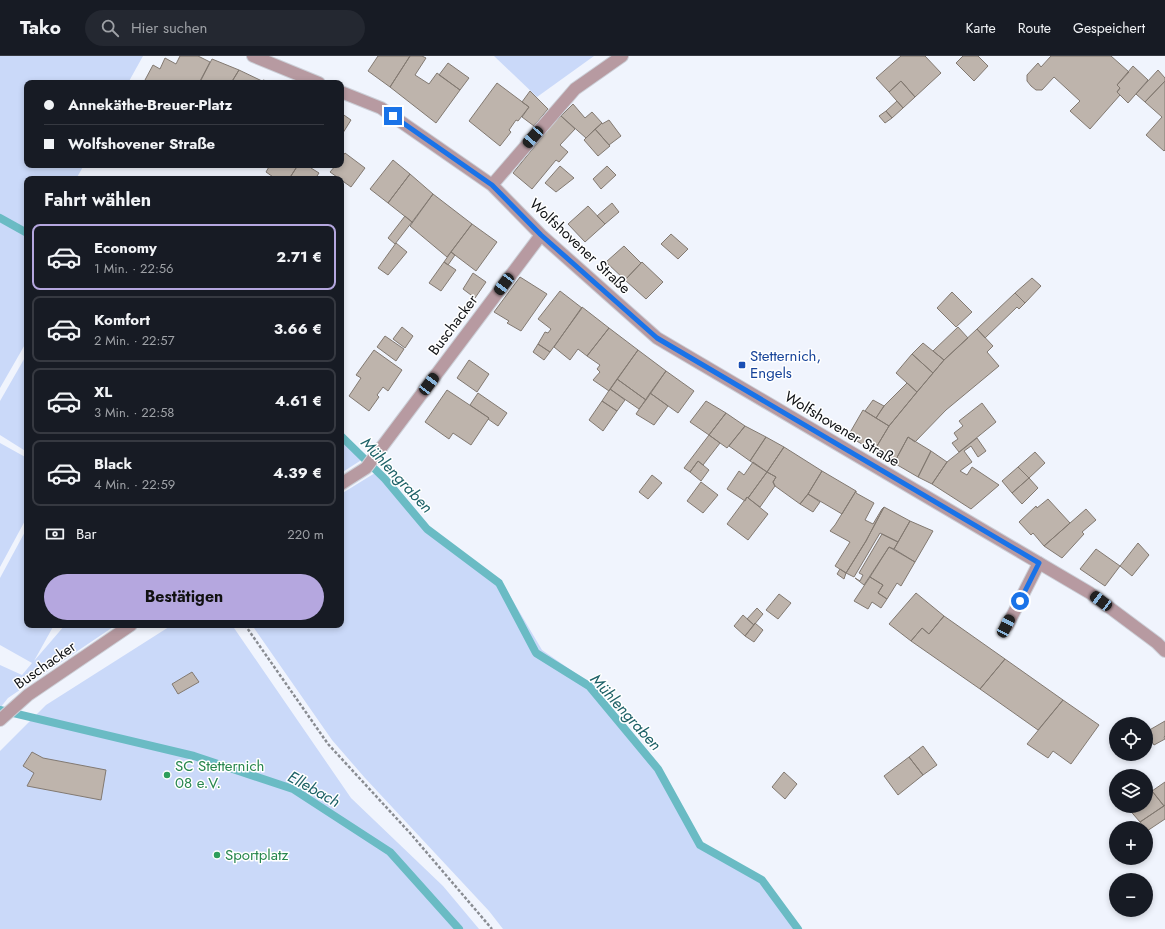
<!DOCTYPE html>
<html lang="de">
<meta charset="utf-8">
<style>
:root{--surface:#171b24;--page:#242831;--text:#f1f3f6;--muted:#9ea1a6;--line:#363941;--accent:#b5a7df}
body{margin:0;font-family:Jost,sans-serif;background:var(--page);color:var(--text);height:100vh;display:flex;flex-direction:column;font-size:15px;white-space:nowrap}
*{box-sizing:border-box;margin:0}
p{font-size:13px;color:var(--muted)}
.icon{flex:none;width:22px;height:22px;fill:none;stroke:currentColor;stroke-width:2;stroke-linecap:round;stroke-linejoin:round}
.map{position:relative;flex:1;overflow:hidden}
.drawer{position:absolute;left:24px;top:120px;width:320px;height:452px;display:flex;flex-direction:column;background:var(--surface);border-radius:8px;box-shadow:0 2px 6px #0003}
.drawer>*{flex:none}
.guide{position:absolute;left:24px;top:24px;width:320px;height:88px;border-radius:8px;box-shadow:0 2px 6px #0003;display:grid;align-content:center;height:88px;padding:0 20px;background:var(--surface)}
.buttons{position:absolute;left:1109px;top:661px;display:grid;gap:8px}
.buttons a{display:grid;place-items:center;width:44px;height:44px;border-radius:50%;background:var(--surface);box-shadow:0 2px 6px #0003;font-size:20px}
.end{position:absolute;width:18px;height:18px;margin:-9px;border:5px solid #1a73e8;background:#fff;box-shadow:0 0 0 2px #fff}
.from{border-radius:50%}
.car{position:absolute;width:12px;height:24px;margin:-12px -6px;border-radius:5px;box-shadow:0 0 3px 1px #0007;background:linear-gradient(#222 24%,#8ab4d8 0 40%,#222 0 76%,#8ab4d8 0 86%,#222 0)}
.guide b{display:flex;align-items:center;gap:14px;height:38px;font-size:15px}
.guide b+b{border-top:1px solid var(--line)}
.guide i{width:10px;height:10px;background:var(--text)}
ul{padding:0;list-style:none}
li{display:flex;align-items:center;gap:12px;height:66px;margin:0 8px 6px;padding:0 12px;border:2px solid var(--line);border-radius:8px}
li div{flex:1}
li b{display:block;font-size:15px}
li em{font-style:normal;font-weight:700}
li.active{border-color:var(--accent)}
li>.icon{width:36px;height:36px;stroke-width:1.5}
h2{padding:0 20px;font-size:18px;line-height:48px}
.pay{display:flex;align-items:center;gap:10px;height:44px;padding:0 20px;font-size:15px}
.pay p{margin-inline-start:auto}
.cta{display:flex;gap:8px;margin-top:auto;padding:8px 20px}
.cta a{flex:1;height:46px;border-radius:24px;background:var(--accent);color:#111;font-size:16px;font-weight:700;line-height:46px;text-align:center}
header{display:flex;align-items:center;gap:24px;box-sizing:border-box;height:56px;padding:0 20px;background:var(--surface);border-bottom:1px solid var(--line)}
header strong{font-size:19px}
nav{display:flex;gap:22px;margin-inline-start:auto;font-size:14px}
.search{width:280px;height:36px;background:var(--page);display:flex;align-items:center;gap:10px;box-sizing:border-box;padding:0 14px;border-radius:22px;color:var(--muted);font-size:15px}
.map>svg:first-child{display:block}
.green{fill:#cad9f9}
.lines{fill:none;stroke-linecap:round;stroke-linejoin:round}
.stream{stroke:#6abbc4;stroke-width:8}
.building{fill:#beb4ac;stroke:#827971}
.lane-casing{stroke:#ccd0d8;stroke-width:14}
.street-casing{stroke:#ccd0d8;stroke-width:14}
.path{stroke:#898c92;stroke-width:2.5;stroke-dasharray:3 2;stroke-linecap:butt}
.lane{stroke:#b79aa1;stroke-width:12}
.street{stroke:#b79aa1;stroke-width:12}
.route{stroke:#1a73e8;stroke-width:5}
.transit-dot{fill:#1a4fb4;stroke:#fff;stroke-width:1.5}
.leisure-dot{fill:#2e9e5b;stroke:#fff;stroke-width:1.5}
.labels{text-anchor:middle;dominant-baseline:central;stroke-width:3;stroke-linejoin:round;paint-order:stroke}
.street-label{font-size:15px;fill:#101215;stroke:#fff}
.transit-label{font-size:15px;fill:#164399;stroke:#fff;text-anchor:start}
.leisure-label{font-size:15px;fill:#27864d;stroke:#fff;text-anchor:start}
.water-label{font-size:16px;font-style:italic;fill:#1d6167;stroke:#fff}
</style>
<header>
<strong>Tako</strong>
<div class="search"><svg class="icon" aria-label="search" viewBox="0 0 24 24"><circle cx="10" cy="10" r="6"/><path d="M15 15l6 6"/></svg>Hier suchen</div>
<nav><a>Karte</a><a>Route</a><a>Gespeichert</a></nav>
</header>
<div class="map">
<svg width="1165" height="873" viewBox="0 0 1165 873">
<rect width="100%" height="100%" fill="#f0f4fd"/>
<path class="green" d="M0,0H143L128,27H27V109H84L76,123H27V285L0,332Z
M494,0H594L537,41Z
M27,298V396L0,379V345Z
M341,378L363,403L341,417Z
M0,387L27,402V461L0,511Z
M375,417L426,474L500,523L542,594L594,630L660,712L702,788L763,821L801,873H503L489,855L365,722L332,684L252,569H341V438Z
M27,472V569H54L34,605L65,569H116L8,642L0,652V609L22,619L32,607L0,589V522Z
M172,569H232L351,742L443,830L479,873H0V695L46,649Z"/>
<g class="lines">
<path class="stream" d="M0,162L27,177
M341,380L385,423L427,473L499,527L536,597L589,630L658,713L700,789L762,824L798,873
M0,654L194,700L293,733L390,796L459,873"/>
</g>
<path class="building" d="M180,0H198L210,6L199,27H150L145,24L153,9L160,13L165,2L176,8Z
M378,0H410L390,31L368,15Z
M410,0H422L426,2L415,19L429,28L437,17L460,34L436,67L390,31Z
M901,0H925L941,17L915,41L901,25L889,36L876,22Z
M963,0H978L988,10L974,25L956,7Z
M1051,0H1111L1129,16L1117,29L1120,32L1117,36L1120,39L1090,73L1070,55L1080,45L1054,21L1042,34H1036L1031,30L1027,25V19L1038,7L1041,11Z
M212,3L239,14L231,27H202L200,26Z
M448,7L469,22L460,34L439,19Z
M1133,10L1148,24L1128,47L1117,36L1120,32L1117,29Z
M239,14L262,25L263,24L275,27H231Z
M1158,14L1165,22V25L1145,46L1136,38Z
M901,25L915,41L903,52L889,36Z
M1165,25V94L1164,95L1146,79L1162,61L1145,46Z
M497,27L529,51L518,65L516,64L509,74L511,76L500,90L469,65Z
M530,35L548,53L534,70L522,61L529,51L522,46Z
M897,45L903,52L892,62L886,55Z
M573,48L585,62L592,56L602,67L586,82L561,60Z
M886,55L892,62L885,67L879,60Z
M341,57L351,64L341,80Z
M561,60L575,73L560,89L568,96L559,106L556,104L532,133L513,117L552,69Z
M609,64L621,80L609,89L595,73L602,67V68Z
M595,73L610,90L598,100L584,84Z
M345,97L365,112L351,131L330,116L336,109H341V102Z
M393,104L410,118L388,147L370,133Z
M270,109H298L289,123H276L266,116Z
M298,109H313L311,112L319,117L315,123H289Z
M560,110L574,122L556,136L545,127Z
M607,110L616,119L601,133L593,123Z
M410,118L433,138L412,166L388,147Z
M433,138L472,168L447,201L410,170Z
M612,147L619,156L605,168L597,160Z
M588,150L605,168L585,186L568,168Z
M405,160L412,166L395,188L388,182Z
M472,168L497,186L476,215L451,196Z
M671,178L688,193L678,203L661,188Z
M396,187L407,196L388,219L378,212Z
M624,190L641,207L625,224L606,206Z
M451,196L455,199L448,209L444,206Z
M444,206L456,214L441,235L429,227Z
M642,206L663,226L646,243L625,224Z
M473,217L486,226L475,242L463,233Z
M520,221L547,238L521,275L507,267L509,265L494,256Z
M1032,222L1041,230L1025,247L1015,237Z
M560,235L582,252L550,296L538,288L545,276L548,277L551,273L538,263Z
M952,236L972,256L956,271L937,252Z
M1015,237L1025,247L1019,253L1017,251L985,282L977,273Z
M582,251L609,272L587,300L578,293L570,304L554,291Z
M402,271L413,280L405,292L393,283Z
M958,271L968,282L944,304L933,295Z
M609,272L638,294L609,335L593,324L600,316L597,313L600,309L587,300Z
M977,273L993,290L987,296L999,310L946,354L915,386L908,381L894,407L874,395L889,370L917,336L944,304Z
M385,280L404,293L396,305L377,291Z
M923,287L944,304L933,317L912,298Z
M538,288L550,296L544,304L533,296Z
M374,294L402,314L388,335L383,331L377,339L379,341L369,355L349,340L361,322L356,319Z
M638,294L666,315L646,344L617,323Z
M912,298L933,317L917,336L896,317Z
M469,304L489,318L477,336L457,322Z
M666,315L694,335L678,357L650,337Z
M617,323L646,344L639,353L610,333Z
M907,327L917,336L889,370L876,362L884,350Z
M610,333L625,344L617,355L602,345Z
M447,334L489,362L471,389L453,377L449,383L425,366Z
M478,337L507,357L498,370L488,363L489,362L470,349Z
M650,337L668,350L654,369L636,358Z
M873,344L884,350L876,362L865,355Z
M602,345L617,355L603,375L589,364Z
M706,345L726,357L709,379L690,366Z
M982,347L996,366L959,396L952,387L958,383L954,377L963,370L959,365Z
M863,354L889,370L874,395L848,380Z
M726,357L745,370L727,392L709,379Z
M745,370L766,381L750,405L729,390Z
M709,379L720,387L703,409L698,405L690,416L684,412Z
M766,381L784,391L767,416L750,405Z
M908,381L931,395L918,421L894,407Z
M977,382L986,395L978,401L971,390L964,395L972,406L960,415L967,419L972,411L999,429L971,453L932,428L947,406Z
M784,391L822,415L808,438L800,448L775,430L773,426L776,421L767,416Z
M931,395L947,406L932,428L918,421Z
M1035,396L1045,407L1029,422L1018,411Z
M698,405L709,414L701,425L690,416Z
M753,406L767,416L748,442L747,441L745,445L727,433L739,415L744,419Z
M1018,411L1029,422L1012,437L1002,425Z
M822,415L856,435L842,458L808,438Z
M767,416L776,421L773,426L775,430L760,451L748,442Z
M652,419L662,427L648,443L639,436Z
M1029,422L1038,432L1022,448L1012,437Z
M701,426L718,439L703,457L687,445Z
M856,435V437L874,447L865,464L873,468L882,453L884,451L866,485L846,517L835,510L850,486L830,475L835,469Z
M808,438L820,446L813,456L800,448Z
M747,441L768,458L748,484L727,468Z
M1048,443L1070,467L1044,490L1033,477L1031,479L1019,466L1036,450L1037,452Z
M884,451L910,465L898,486L880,477L854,521L846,517L866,485Z
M1086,453L1096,464L1082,476L1084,478L1062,502L1044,490Z
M910,465L933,475L915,506L894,493Z
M882,478L898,486L894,493L889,491L864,529L855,522L860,525L863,519L859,517Z
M1138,487L1149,499L1132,520L1120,510Z
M889,491L915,506L901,530L897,527L887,543L878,537L883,529L870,521Z
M1096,493L1120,510L1105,530L1080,513Z
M840,513L846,517L844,523L837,518Z
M870,521L883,529L878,537L887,543L881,552L872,546L868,553L854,545Z
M916,537L944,560L929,578L922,572L911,585L889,568Z
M779,538L791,547L778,563L766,554Z
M757,552L763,558L754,569L747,563Z
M743,559L754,569L745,580L734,570Z
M944,560L1005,603L980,633L911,585L922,572L929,578Z
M755,567L763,574L754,586L745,580Z
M1005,603L1063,644L1038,674L980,633Z
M192,616L199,626L178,638L172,628Z
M1063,644L1099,669L1071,708L1053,695L1048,702L1027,688Z
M1165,665V680L1164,681L1165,683L1154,689L1146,676Z
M923,690L937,709L923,719L909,701Z
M32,696L43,702L106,714L101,744L27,730L34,717L23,710Z
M909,701L923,719L898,739L884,720Z
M784,716L797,728L785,743L772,731Z
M1165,726V749L1164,750L1152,735Z
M1152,735L1164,750L1140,766L1127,751L1146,750V738Z
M1165,749V763L1147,775L1140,766Z"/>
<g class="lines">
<g class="lane-casing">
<path id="lane" d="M1007,570L1039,507"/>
</g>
<g class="street-casing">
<path id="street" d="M253,0L319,27
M341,36L381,52L492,129L541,179L657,282L1090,537L1157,587L1165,595
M492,129L575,33L622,0
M341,428L366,412L541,179
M0,664L28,639L131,569"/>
</g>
<path class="path" d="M245,569L328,688L410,777L492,873"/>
<use href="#lane" class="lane"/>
<use href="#street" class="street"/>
</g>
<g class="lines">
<path class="route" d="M393,60L492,129L541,179L657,282L1039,507L1020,545"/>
</g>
<rect class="transit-dot" x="738" y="305" width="8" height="8" rx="2"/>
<g class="leisure-dot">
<circle cx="167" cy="719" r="4"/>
<circle cx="217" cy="799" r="4"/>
</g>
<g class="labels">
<g class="street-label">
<text transform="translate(580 190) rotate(43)">Wolfshovener Straße</text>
<text transform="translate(453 269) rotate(-53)">Buschacker</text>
<text transform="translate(842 373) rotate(31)">Wolfshovener Straße</text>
<text transform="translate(45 609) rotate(-35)">Buschacker</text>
</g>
<g class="transit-label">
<text x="750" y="300">Stetternich,<tspan x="750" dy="17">Engels</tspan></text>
</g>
<g class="leisure-label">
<text x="175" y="710">SC Stetternich<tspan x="175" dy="17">08 e.V.</tspan></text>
<text x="225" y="799">Sportplatz</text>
</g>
<g class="water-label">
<text transform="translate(397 419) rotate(47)">Mühlengraben</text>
<text transform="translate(626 656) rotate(48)">Mühlengraben</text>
<text transform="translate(314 733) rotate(29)">Ellebach</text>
</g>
</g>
</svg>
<div class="buttons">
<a><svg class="icon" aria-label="locate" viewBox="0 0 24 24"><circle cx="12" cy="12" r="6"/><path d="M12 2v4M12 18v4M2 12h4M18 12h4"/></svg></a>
<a><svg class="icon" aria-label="layers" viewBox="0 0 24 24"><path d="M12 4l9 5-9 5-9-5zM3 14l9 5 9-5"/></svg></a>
<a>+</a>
<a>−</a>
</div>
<i class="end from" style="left:1020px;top:545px"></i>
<i class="end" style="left:393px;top:60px"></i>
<i class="car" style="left:533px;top:81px;rotate:221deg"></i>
<i class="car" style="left:504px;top:228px;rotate:217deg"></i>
<i class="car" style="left:429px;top:328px;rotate:37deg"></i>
<i class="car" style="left:1101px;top:545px;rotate:307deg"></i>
<i class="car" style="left:1006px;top:570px;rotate:27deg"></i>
<div class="guide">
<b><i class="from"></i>Annekäthe-Breuer-Platz</b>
<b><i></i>Wolfshovener Straße</b>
</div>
<section class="drawer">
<h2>Fahrt wählen</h2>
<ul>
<li class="active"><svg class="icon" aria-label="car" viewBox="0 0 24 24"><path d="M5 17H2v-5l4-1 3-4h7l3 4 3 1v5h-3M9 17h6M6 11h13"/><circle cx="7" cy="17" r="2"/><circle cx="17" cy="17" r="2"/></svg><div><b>Economy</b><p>1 Min. · 22:56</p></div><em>2.71 €</em></li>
<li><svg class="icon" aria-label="car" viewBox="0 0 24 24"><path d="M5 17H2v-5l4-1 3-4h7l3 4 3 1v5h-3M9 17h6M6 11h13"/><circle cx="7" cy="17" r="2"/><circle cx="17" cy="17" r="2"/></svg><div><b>Komfort</b><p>2 Min. · 22:57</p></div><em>3.66 €</em></li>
<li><svg class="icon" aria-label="car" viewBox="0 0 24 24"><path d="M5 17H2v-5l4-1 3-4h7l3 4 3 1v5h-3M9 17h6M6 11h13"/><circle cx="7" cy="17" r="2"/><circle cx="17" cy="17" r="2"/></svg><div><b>XL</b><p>3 Min. · 22:58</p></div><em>4.61 €</em></li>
<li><svg class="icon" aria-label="car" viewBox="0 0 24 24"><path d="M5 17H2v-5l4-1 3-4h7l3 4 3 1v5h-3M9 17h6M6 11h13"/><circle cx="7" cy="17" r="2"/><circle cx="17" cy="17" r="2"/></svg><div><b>Black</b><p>4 Min. · 22:59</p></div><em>4.39 €</em></li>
</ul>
<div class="pay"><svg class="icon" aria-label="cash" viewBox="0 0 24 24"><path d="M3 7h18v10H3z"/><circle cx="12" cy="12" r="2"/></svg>Bar<p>220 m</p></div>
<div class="cta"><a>Bestätigen</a></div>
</section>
</div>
